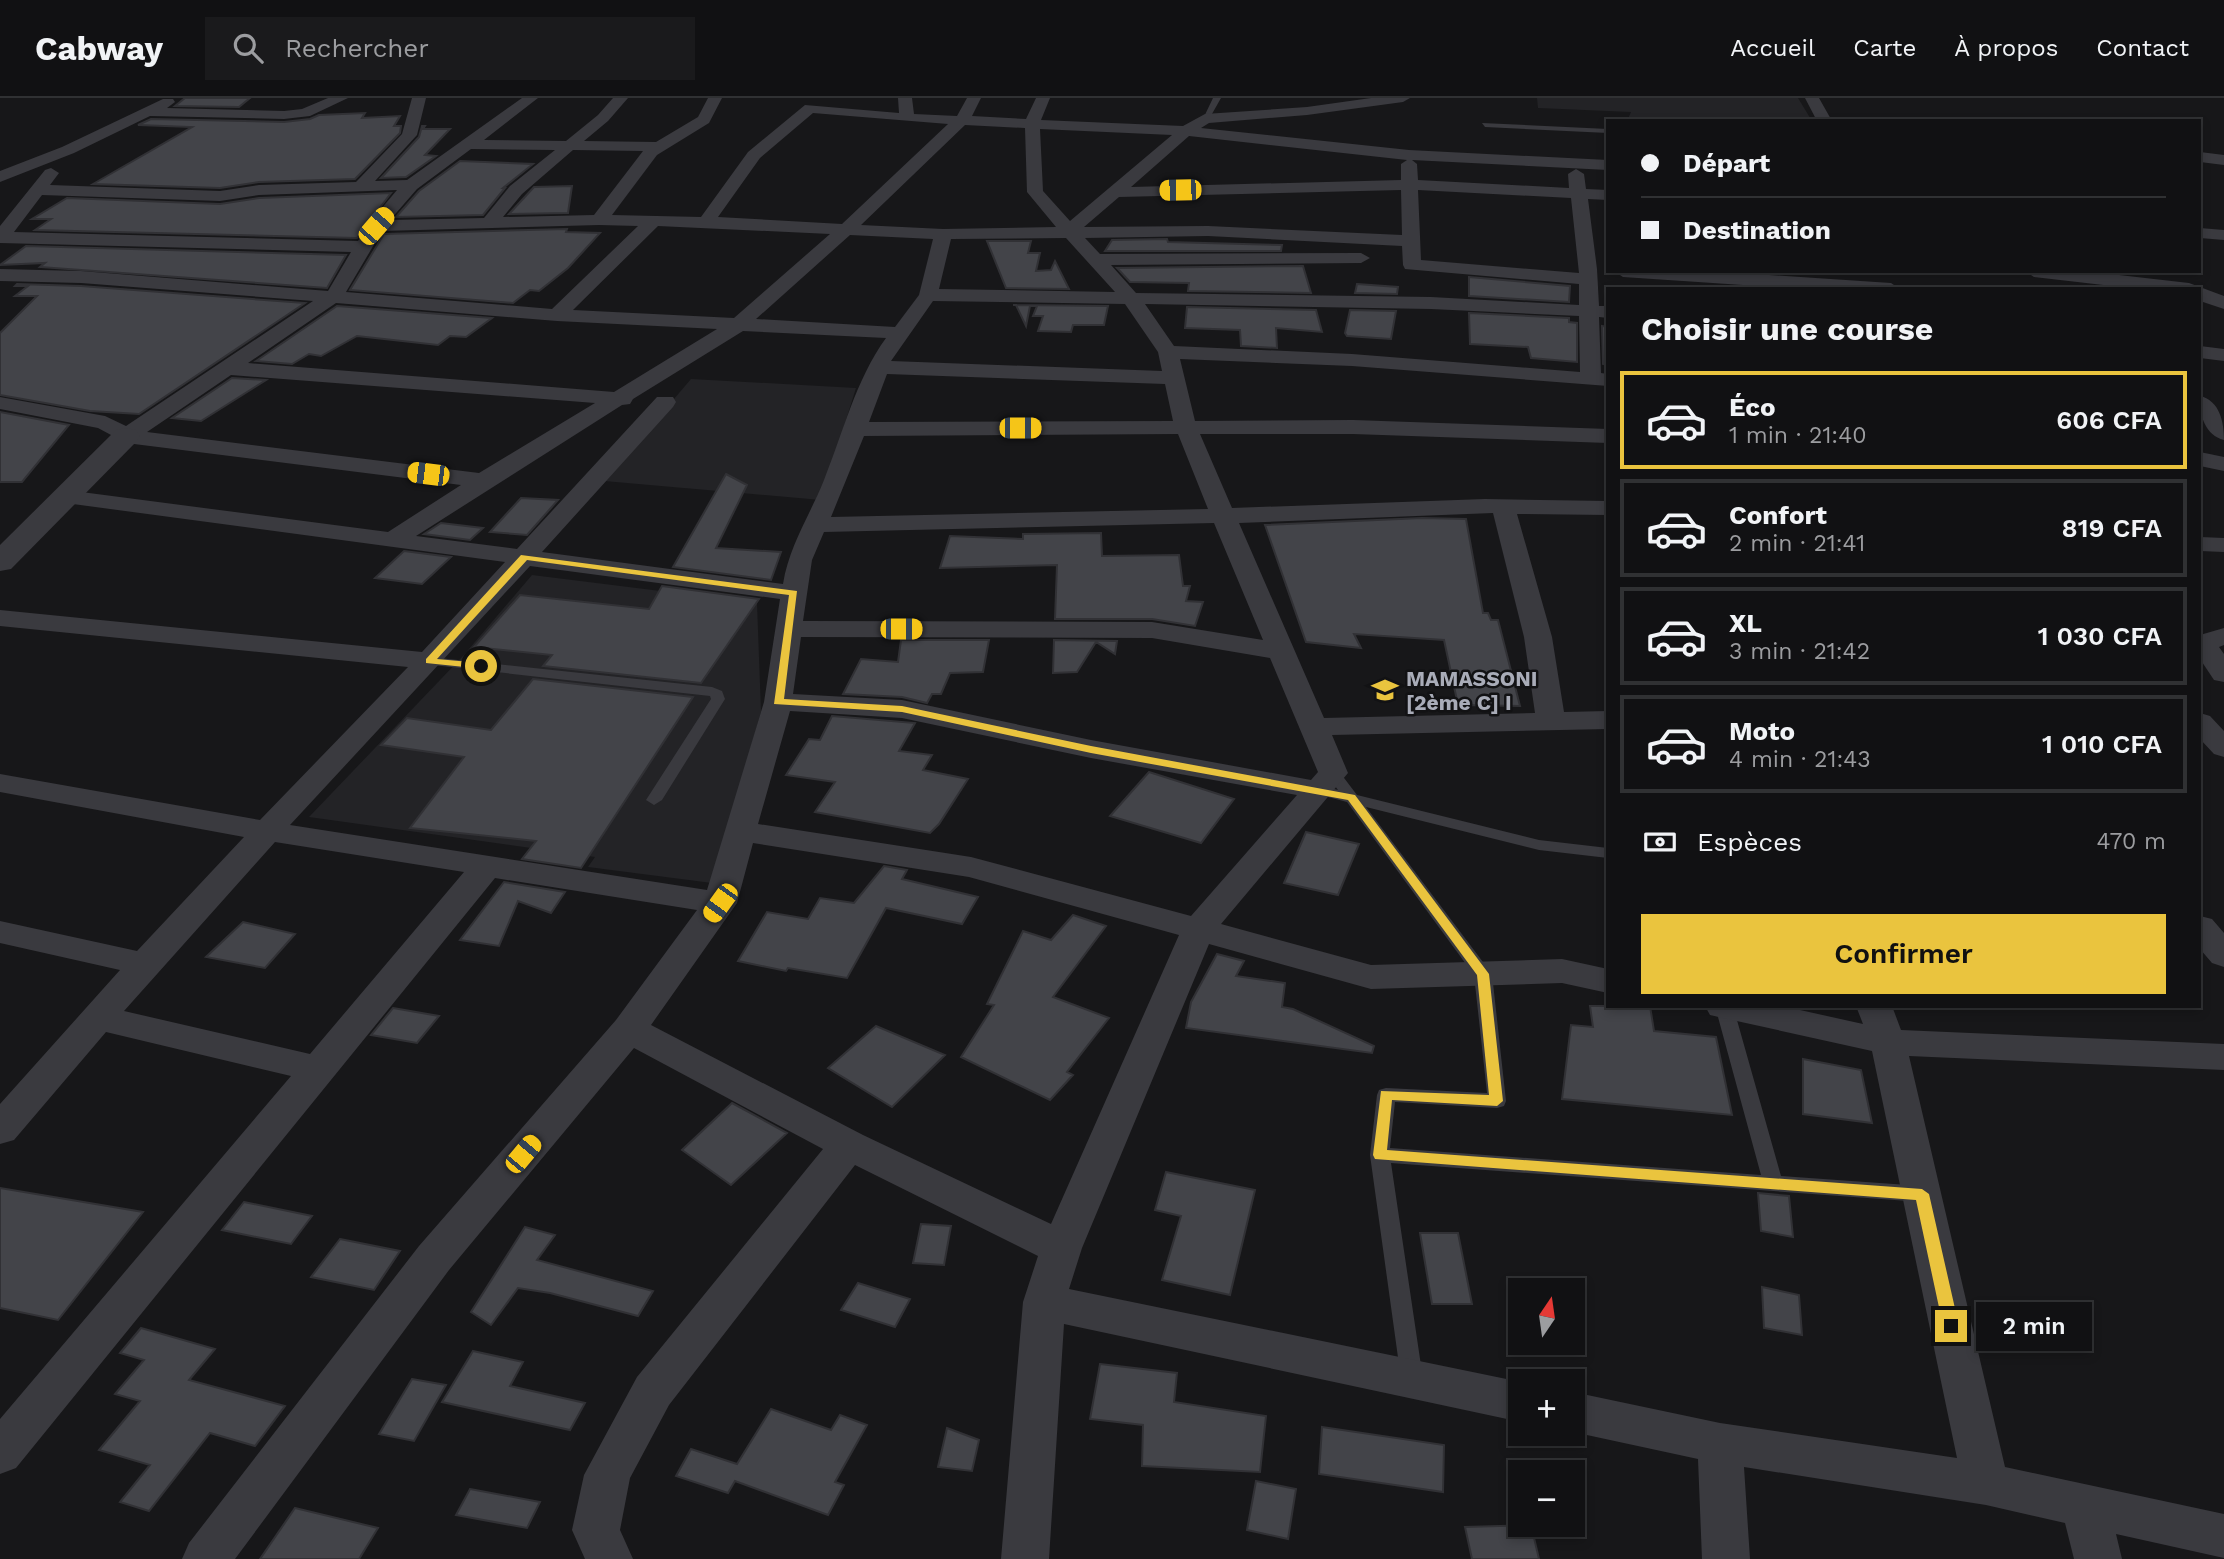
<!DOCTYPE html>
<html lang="fr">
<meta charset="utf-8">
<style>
:root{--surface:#111113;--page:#1a1a1c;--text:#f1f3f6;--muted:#9c9da0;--line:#303133;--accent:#eac43e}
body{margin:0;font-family:"Work Sans",sans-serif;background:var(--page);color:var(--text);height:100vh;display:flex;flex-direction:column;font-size:26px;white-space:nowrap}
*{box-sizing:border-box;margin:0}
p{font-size:23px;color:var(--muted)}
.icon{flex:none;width:38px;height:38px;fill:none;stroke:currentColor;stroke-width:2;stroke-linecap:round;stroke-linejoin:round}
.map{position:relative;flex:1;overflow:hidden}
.sheet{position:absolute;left:1606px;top:189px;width:595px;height:721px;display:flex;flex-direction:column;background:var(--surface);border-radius:0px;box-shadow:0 4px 10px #0003,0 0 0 2px var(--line)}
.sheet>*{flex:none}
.hud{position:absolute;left:1606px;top:21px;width:595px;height:154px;border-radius:0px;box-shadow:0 4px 10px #0003,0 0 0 2px var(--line);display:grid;align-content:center;height:154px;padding:0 35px;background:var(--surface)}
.needle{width:46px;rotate:13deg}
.controls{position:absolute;left:1508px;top:1180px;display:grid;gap:14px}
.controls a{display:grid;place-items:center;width:77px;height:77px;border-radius:0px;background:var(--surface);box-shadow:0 4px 10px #0003,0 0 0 2px var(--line);font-size:35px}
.end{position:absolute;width:32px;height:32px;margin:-16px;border:9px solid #eac43e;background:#111;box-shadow:0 0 0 4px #111}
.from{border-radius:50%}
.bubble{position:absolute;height:49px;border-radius:0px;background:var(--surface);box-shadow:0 4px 10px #0003,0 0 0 2px var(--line);font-size:23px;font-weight:600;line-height:49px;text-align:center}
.car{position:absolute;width:21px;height:42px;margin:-21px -10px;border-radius:9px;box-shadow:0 0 5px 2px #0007;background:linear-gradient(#f5c518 24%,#345 0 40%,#f5c518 0 76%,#345 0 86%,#f5c518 0)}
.hud b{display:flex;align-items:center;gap:24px;height:66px;font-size:26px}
.hud b+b{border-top:2px solid var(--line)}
.hud i{width:18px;height:18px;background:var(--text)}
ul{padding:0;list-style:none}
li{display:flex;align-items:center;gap:21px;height:98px;margin:0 14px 10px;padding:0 21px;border:4px solid var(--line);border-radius:0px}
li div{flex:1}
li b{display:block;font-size:26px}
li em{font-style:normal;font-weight:600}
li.current{border-color:var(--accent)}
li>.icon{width:63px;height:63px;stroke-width:1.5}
h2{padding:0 35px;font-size:32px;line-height:84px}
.pay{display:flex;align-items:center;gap:18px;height:77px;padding:0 35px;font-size:26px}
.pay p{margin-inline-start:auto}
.button{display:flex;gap:14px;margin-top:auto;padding:14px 35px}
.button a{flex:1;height:80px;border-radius:0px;background:var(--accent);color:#111;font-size:28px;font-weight:600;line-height:80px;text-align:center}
header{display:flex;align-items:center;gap:42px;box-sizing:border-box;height:98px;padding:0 35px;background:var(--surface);border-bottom:2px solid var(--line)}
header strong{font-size:33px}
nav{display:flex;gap:38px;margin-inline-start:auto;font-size:24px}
.search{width:490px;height:63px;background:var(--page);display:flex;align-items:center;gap:18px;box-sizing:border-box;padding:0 24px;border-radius:0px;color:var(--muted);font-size:26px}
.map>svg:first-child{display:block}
.built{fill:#232326}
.building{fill:#434449;stroke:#313135;stroke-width:2}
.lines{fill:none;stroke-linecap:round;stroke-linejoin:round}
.service{fill:#3a3a3f;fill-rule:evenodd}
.minor{fill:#3a3a3f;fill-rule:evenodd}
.tertiary{fill:#3a3a3f;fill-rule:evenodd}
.route{fill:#eac43e}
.labels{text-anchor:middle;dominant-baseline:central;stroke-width:5;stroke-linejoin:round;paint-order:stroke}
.poi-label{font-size:21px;font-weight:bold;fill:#a9acb8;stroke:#121214;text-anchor:start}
</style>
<header>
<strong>Cabway</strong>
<div class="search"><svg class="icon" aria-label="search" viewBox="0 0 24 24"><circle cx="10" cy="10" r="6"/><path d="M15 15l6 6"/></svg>Rechercher</div>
<nav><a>Accueil</a><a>Carte</a><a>À propos</a><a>Contact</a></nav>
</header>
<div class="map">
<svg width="2224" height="1461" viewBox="0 0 2224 1461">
<rect width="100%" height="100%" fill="#171719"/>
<path class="built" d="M1537,0H1798L1812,23H1627L1631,14L1538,10Z
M691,281L856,290L821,402L604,383Z
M532,477L757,505L761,614L712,785L588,769L595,759L309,719L463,558Z"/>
<path class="building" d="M185,0H250L239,9L175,8Z
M365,15L362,20L400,18L394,28H401L400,35L355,81L259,84L220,90L93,86L192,29L138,27L151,21L284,24L310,21L319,17Z
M422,28H425L423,31H450L425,57L436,58L406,79L381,80L419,39Z
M460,63L533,66L503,90H505L483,117L396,119L419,93Z
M572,88L568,115L509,116L534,89Z
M391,95L357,140L35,132L51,121H32L67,100L220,106L259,100Z
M567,131L566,134L600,135L568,170L539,193L530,192L513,205L350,192L384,136Z
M1167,141L1168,144L1282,147L1281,153H1105L1112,142Z
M987,143H1031L1028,155H1040L1036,173L1051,172L1055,163L1069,191L1006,190Z
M26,148L346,157L327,190L40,169L45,165L0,167Z
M1303,168L1311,195L1188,193L1189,185L1130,184L1117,170Z
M1469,179L1570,188L1569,204L1469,198Z
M17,186L81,188L305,205L139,316L90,313L0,297V235L37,198H15L28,188H15Z
M1357,186L1398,189L1397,196L1355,195Z
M1013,207L1108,208L1104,227H1073L1071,234L1038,233L1043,218H1033L1037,208H1030L1026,228L1016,207Z
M337,208L492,220L466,239L450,238L438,247L357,238L321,258L309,256L292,266L256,263Z
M1187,209L1316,212L1322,234L1276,230L1277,250L1241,248L1240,232L1185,230Z
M1350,212L1396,213L1391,241L1347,238L1345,235Z
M1469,215L1569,220V224L1577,225V264L1531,260L1528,249L1470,246Z
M1602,228L1608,229V267L1603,266Z
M232,280L266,282L201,323L172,320Z
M0,314L69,327L22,384H0Z
M726,376L747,387L716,450L781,454L771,482L673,469Z
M521,400L558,402L527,437L490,434Z
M1422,420L1466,421L1483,515H1488L1491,522H1498L1520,608L1458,607L1444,542L1354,536L1361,550L1306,544L1265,427Z
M441,425L483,430L470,442L424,436Z
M1101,435L1102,458L1179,457L1183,488H1190L1186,503L1203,504L1195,528L1152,521H1055L1057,467L940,470L950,438L1023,441V436Z
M404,453L451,459L422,486L375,480Z
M662,488L759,501L701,585L543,568L552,557L474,549L520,497L649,511Z
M901,542H989L983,574L950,575L941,596H932L927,605L902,599L843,596L861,561L898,564Z
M1054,542L1117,543L1115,556L1096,544L1077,574L1053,575Z
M533,581L693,599L581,770L522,761L536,743L410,730L464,659L381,647L407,620L491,632Z
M832,618L915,625L899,653L932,657L923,672L968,681L939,726L930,735L815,714L835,684L786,677L809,641L820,642Z
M1149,674L1234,701L1201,745L1110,718Z
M1306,734L1359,746L1338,797L1284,785Z
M884,768L907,772L902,781L978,799L962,826L886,810L847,880L788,870L786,873L738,863L767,814L808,821L820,800L854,805Z
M504,784L565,794L551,815L518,803L499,848L460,842Z
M1073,817L1106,828L1053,899L1109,920L1067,974L1073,977L1050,1002L961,959L994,907L987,906L1023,833L1051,842Z
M243,824L295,836L265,870L206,859Z
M1217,856L1244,863L1236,878L1285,885L1282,909L1293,911L1374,948L1372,955L1186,930L1191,904Z
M1590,908H1650L1654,933L1716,939L1732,1017L1562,1001L1571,927L1593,929Z
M393,910L439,918L417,945L371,937Z
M876,928L945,957L892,1009L828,970Z
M1803,961L1861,972L1872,1025L1803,1016Z
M732,1005L787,1035L731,1087L682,1052Z
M1166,1074L1255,1092L1230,1197L1162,1182L1181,1118L1155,1112Z
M0,1090L143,1114L58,1222L0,1210Z
M1758,1095L1789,1098L1793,1139L1761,1133Z
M244,1104L312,1118L291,1146L222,1132Z
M921,1126L951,1128L944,1167L913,1165Z
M525,1129L555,1137L537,1162L653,1193L638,1218L550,1195L518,1190L491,1227L471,1214Z
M1420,1135H1458L1472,1206H1432Z
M340,1141L400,1153L374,1192L311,1179Z
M858,1185L910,1201L895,1229L841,1212Z
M1762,1189L1799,1197L1802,1237L1764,1230Z
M141,1230L215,1251L189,1282L285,1308L255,1348L210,1335L149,1413L120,1404L150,1367L99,1352L140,1303L115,1296L144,1262L120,1255Z
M473,1253L523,1264L510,1288L585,1305L570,1332L442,1304Z
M1100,1266L1177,1275L1174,1304L1266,1318L1260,1374L1142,1368L1143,1327L1090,1321Z
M412,1281L446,1287L414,1343L379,1336Z
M771,1311L831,1332L840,1317L867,1327L835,1384L844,1387L828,1417L735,1383L728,1395L676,1378L691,1351L737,1366Z
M1322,1329L1444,1347L1443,1394L1319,1376Z
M947,1330L979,1342L972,1373L938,1369Z
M1256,1383L1296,1391L1288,1441L1247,1432Z
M470,1391L540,1404L527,1430L456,1417Z
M295,1410L378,1430L359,1461H260Z
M1531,1427L1539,1461H1472L1465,1429Z"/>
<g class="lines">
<path class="service" d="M1213,0H1221L1208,23H1202Z
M1482,25L1608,31V35L1485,29Z
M429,559L712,589L722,593L725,601L662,702L654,707L646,702L711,601L710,598L424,566L422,563Z
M1333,670L1338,672L1357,697L1539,742L1608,750V760L1539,752L1366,709L1492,876L1506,1003L1504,1008L1497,1010L1395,1004L1390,1050L1761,1077L1715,908H1733L1781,1078L1922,1088L1929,1090L1932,1096L1929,1102L1922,1104L1391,1065L1423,1281L1420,1288L1412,1291L1404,1288L1401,1281L1370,1057L1377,997L1379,992L1386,990L1487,995L1474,877L1347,704L1313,695L1310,692L1318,687L1338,692L1325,675Z"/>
<path class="minor" d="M328,0H348L310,18L284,21L150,18L74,55L0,84V73L62,49L163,1H173L175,4L167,10L284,13L302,11Z
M412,0H426L417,37L375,83L407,82L522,0H538L484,42L566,43L598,17L613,0H628L608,23L584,43L656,44L698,19L708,0H722L709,25L657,57L612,117L701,119L748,54L805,7L899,15L898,0H912L914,16L957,18L967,0H981L972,18L1026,21L1036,0H1050L1041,22L1183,28L1205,16L1307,9L1371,0H1410L1403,4L1307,17L1209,25L1201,30L1409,52L1608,62V72L1412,62L1417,66L1418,82L1569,90L1568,76L1576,71L1584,76L1586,91L1608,92V102L1588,101L1597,171L1599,208H1608V220L1599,219L1601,275L1608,276V288L1352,268L1180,261L1195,323L1353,322L1608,331V345L1353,336H1200L1232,410L1485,401L1608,403V417L1517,416L1552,539L1564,614L1608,613V631L1332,637L1348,675L1221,826L1371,867L1562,861L1608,871V895L1562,885L1371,891L1209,846L1082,1150L1069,1191L1521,1284V1324L1064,1226L1049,1461H1001L1023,1204L1038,1158L855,1067L669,1307L630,1380L620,1432L633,1461H585L572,1432L584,1377L637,1279L823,1051L634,950L449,1172L235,1461H182L189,1445L419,1148L616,922L697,812L495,780L16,1370L0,1376V1321L291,978L106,934L14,1042L0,1046V1006L120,872L0,845V823L137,853L244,739L0,694V676L260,722L408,569L0,528V512L422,554L505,464L58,404L54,399L58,394L66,392L388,434L461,387L126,345L98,330L0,311V299L105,318L126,328L313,203L81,185L0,183V171L81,173L328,193L351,154L0,145V128L45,72L51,70L59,75L50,87L220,93L259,87L356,84L402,36ZM813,15L948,26L842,126L718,119L760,60ZM965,27L1025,30L1027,94L1056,129L943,131L861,127ZM1040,31L1172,37L1070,123L1043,93ZM1189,38L1407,62L1401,66V82L1131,89ZM471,51L555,52L510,88L484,120L390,122L417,91ZM573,52L643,53L594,117L503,119L522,96ZM397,92L370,124L358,143L14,134L42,97L220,103L259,97ZM1401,92L1402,137L1208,128L1084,129L1119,99ZM1418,92L1571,100L1579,175L1421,162ZM599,127L638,128L552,211L346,194L382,133ZM658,128L830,136L734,220L573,212ZM850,137L933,141L919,197L895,229L756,221ZM1208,138L1402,148L1403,167L1405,171L1579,186V207L1431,199L1136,195L1111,167L1361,165L1370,160L1361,155L1100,156L1085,140ZM1066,140L1115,194L939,191L951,141ZM933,203L1125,206L1158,254L1162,273L891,263ZM336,205L557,223L717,231L614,294L248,265ZM1145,206L1431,211L1579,218L1580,274L1352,256L1174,248ZM743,233L886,240C856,281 843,335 824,382C810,417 789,448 783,486L542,454L673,309L676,304L673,299H657L517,451L416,438L622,307L630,306L633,301ZM887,276L1165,286L1173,323L869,324ZM231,277L595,305L479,375L147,334ZM1178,336L1208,411L831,419L864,338ZM1493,415L1524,539L1535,615L1324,620L1239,425ZM1214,425L1263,542L1152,524L803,523L812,462L824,434ZM530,468L780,501L764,604L707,792L290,727ZM801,539L1152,540L1270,560L1318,674L1311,682L1091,642L902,602L793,596ZM790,613L902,620L1091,660L1297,697L1191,818L971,759L758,726ZM275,744L464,774L310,956L124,913ZM753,745L969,779L1179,837L1051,1126L863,1037L651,927L737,805Z
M1805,0H1819L1832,23H1817Z
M2200,54L2224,57V67L2200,64Z
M2200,130L2224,132V142L2200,140Z
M1614,173H1710L1891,185L1900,191H1803L1623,179Z
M2025,173H2084L2189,185L2224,198V211L2200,203V191H2138L2034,179Z
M2200,248L2224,251V263L2200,260Z
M2200,298C2220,303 2224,324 2224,342C2204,337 2199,315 2200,298Z
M2200,354L2224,359V373L2200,368Z
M2200,439L2224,440V454L2200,453Z
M2224,530V547L2219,549L2224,556V584L2214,582L2200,561V537Z
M2200,615L2210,618L2224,633V659L2214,656L2200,641Z
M2200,818L2212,821L2224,835V869L2212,865L2200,851Z
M1705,908H1782L1863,926L1856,908H1892L1901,932L2224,946V972L1909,958L2005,1369L2224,1416V1460L2116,1436L2122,1461H2074L2065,1425L1986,1407L1744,1369L1750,1461H1702L1698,1361L1573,1334V1294L1720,1325L1957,1360L1872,953L1723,920L1710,917Z"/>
<path class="tertiary" d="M126,330L136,332L140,338L136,344L11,471L0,473V447L116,332Z"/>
</g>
<path class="route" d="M521,457L797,493L784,601L902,608L1091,648L1355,697L1489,876L1503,1003L1497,1008L1392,1002L1387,1052L1922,1091L1929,1096L1959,1228L1956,1233H1945L1943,1228L1916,1102L1375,1061L1373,1057L1381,993L1489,997L1477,877L1348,702L1091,655L902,614L774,606L789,497L527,462L437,561L481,565L484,566V571L426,565V561Z"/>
<defs>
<g id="school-bare" transform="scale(2.1)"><path d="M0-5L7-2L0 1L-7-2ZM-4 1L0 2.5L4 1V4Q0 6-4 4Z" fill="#eac43e" stroke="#121214" stroke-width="2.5" paint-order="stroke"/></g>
</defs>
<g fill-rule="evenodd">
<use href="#school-bare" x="1385" y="592"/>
</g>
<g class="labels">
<g class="poi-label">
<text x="1406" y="580">MAMASSONI<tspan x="1406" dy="24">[2ème C] I</tspan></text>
</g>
</g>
</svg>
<div class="controls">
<a><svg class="needle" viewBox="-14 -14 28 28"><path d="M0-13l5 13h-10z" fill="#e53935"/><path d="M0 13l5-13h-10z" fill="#9c9da0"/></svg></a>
<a>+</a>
<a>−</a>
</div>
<i class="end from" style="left:481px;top:568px"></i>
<i class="end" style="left:1951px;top:1228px"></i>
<div class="bubble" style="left:1976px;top:1204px;width:116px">2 min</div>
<i class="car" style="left:1180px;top:92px;rotate:269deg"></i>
<i class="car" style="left:376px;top:128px;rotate:41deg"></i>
<i class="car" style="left:1020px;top:330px;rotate:90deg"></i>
<i class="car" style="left:428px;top:376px;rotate:277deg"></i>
<i class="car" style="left:901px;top:531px;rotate:90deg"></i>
<i class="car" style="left:720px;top:805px;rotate:216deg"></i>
<i class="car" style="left:523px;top:1056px;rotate:40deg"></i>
<div class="hud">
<b><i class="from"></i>Départ</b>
<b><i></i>Destination</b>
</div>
<section class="sheet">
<h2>Choisir une course</h2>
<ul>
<li class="current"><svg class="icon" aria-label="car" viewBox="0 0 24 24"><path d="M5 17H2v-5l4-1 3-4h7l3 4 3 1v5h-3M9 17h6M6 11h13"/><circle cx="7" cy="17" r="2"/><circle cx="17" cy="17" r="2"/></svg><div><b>Éco</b><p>1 min · 21:40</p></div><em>606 CFA</em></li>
<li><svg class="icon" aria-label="car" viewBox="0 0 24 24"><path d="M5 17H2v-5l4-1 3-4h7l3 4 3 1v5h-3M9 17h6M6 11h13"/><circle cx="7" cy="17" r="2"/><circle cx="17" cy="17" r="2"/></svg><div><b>Confort</b><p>2 min · 21:41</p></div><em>819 CFA</em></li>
<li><svg class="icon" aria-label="car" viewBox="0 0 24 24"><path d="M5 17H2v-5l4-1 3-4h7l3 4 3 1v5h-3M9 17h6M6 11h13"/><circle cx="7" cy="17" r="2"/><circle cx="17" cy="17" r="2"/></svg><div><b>XL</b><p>3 min · 21:42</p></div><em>1 030 CFA</em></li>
<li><svg class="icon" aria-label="car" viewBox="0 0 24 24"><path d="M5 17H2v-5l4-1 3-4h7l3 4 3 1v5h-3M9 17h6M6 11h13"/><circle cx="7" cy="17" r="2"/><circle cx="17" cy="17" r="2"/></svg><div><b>Moto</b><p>4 min · 21:43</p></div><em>1 010 CFA</em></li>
</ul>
<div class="pay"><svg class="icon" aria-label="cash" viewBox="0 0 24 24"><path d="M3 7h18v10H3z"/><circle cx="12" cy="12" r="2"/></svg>Espèces<p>470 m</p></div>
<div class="button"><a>Confirmer</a></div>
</section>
</div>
